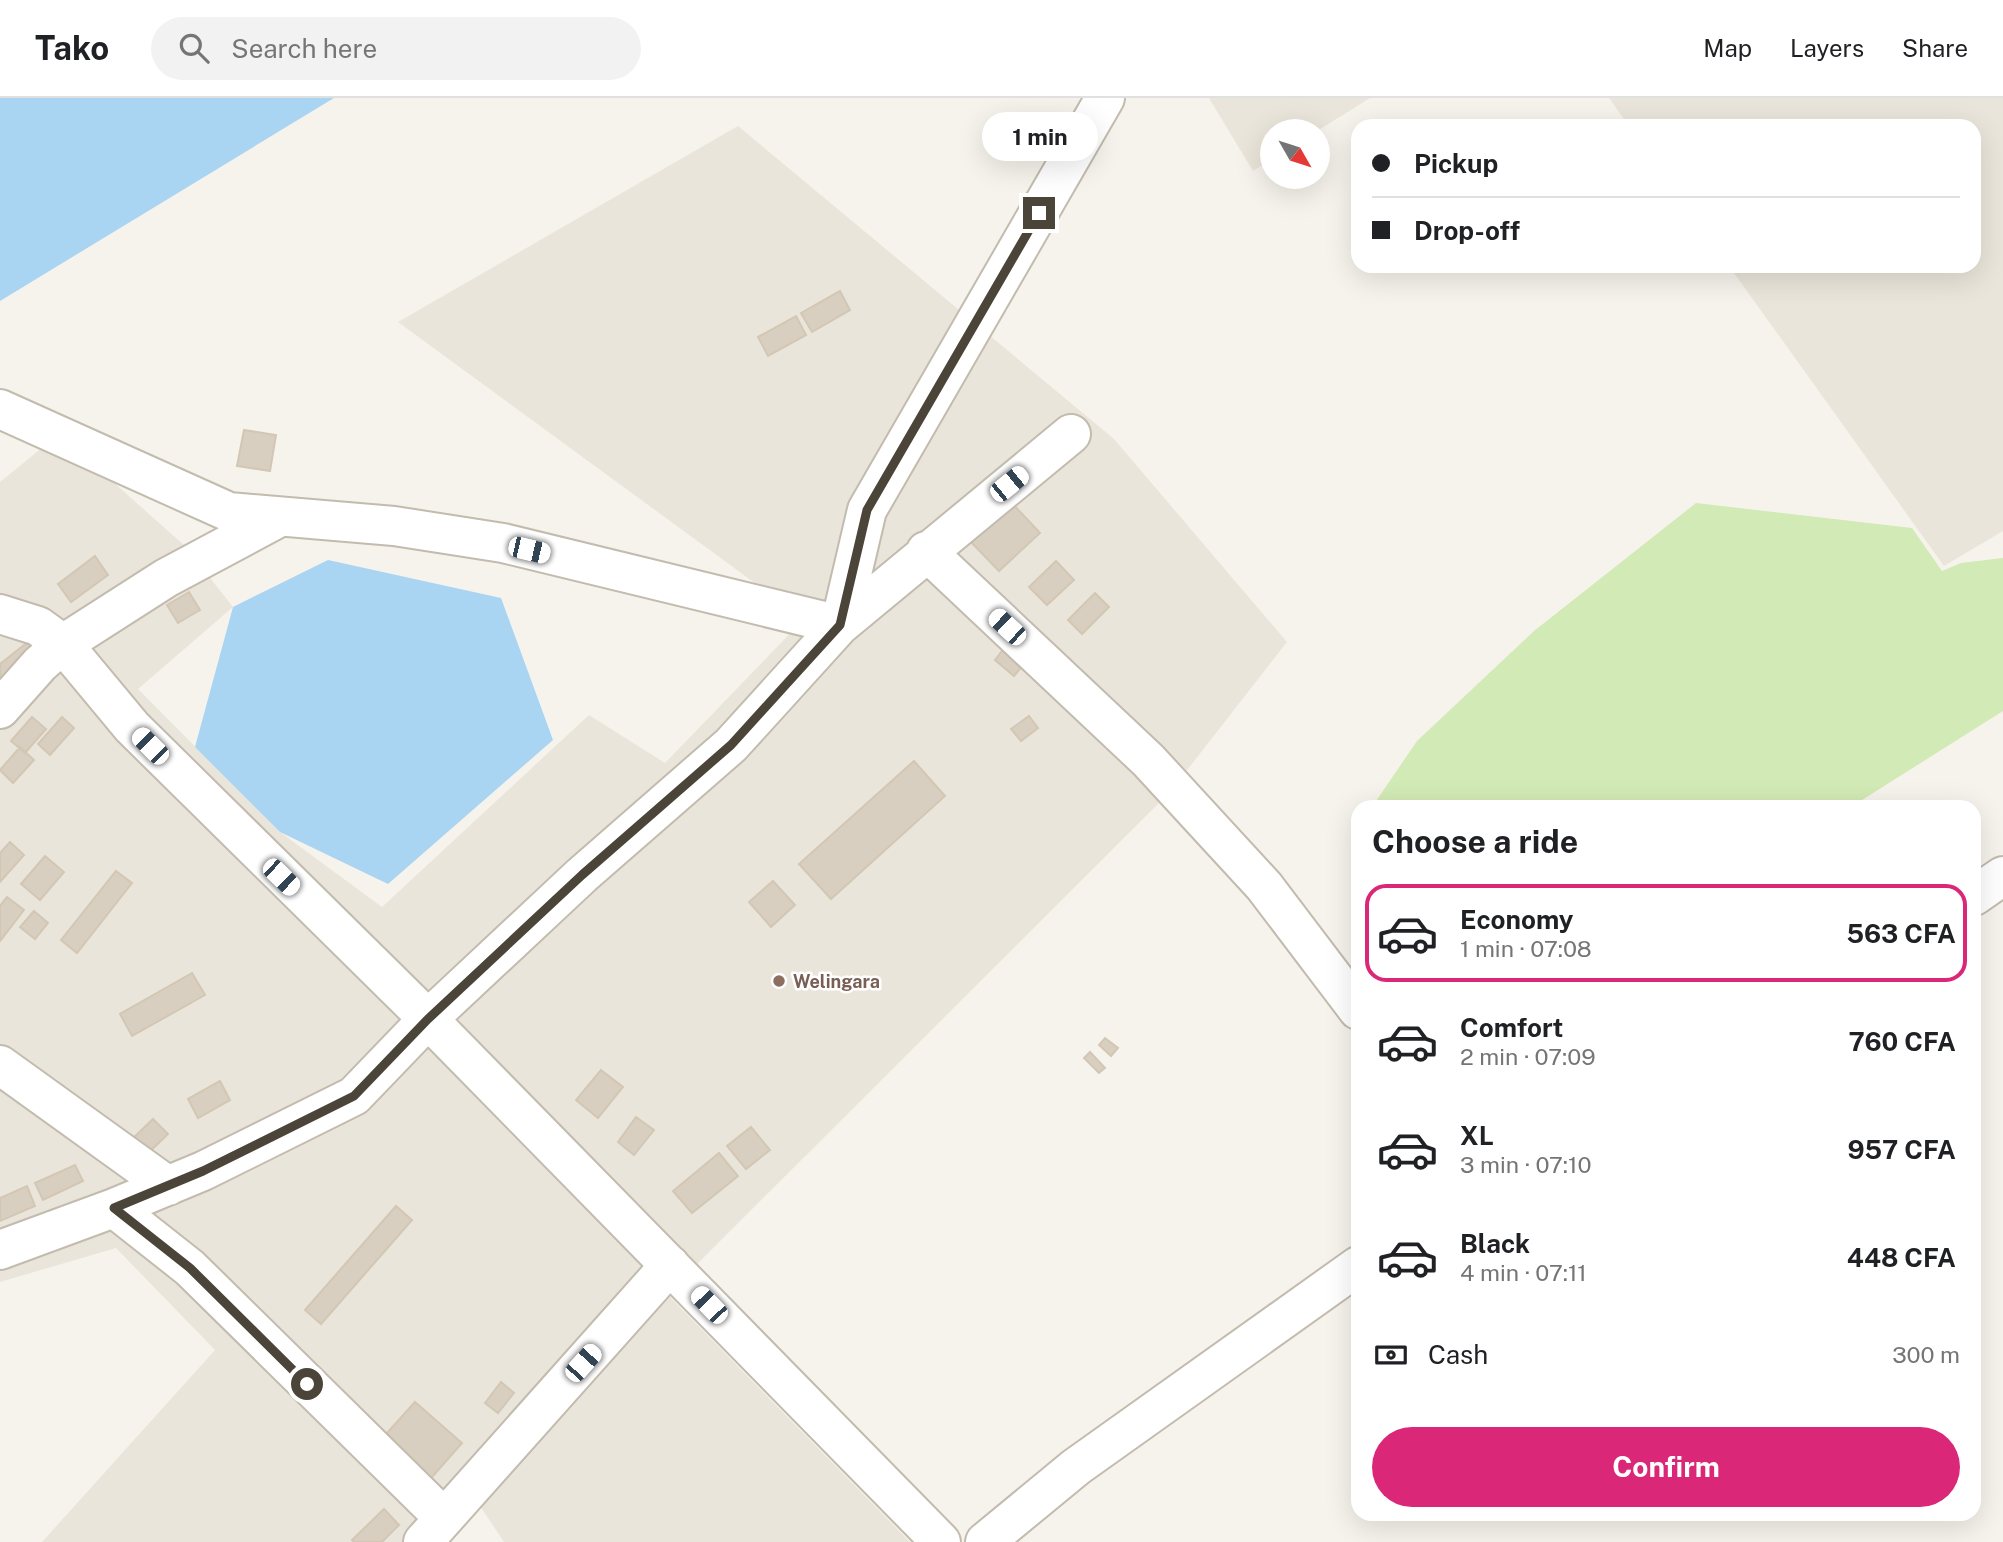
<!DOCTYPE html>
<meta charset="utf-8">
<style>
:root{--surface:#fff;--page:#f2f2f2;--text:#202124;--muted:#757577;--line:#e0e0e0;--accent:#db2777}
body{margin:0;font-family:"Public Sans",sans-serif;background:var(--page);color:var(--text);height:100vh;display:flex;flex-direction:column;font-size:26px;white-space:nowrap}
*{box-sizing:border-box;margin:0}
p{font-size:23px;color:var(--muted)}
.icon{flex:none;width:38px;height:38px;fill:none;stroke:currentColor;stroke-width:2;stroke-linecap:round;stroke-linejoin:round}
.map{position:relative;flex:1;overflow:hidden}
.drawer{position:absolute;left:1351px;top:702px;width:630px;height:721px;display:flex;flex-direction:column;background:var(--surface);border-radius:21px;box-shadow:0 7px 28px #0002}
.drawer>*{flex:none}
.hud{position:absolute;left:1351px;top:21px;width:630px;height:154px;border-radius:21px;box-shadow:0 7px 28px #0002;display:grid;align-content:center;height:154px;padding:0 21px;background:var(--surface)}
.needle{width:46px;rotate:129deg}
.buttons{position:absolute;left:1260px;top:21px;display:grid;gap:14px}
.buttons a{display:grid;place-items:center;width:70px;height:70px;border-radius:50%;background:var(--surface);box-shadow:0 7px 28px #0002;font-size:35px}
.end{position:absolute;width:32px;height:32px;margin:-16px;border:9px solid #4b4439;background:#fff;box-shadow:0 0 0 4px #fff}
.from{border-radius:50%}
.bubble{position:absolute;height:49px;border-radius:24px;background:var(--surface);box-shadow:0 7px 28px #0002;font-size:23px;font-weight:700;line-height:49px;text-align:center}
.car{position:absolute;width:21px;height:42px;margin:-21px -10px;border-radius:9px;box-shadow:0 0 5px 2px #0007;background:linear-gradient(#fff 24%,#345 0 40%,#fff 0 76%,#345 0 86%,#fff 0)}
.hud b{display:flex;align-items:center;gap:24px;height:66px;font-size:26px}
.hud b+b{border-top:2px solid var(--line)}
.hud i{width:18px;height:18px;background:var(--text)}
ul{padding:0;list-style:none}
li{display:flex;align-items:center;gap:21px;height:98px;margin:0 14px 10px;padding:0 7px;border:4px solid transparent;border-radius:21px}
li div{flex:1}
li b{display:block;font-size:26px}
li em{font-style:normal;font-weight:700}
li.on{border-color:var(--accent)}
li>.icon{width:63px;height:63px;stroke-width:1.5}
h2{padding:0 21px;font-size:32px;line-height:84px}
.pay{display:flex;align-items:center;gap:18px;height:77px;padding:0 21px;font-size:26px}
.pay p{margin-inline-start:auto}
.action{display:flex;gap:14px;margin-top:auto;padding:14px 21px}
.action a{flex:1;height:80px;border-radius:42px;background:var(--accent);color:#fff;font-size:28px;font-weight:700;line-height:80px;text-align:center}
header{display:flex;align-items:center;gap:42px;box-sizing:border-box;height:98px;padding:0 35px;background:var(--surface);border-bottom:2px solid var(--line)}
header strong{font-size:33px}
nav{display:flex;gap:38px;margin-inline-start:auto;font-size:24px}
.search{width:490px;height:63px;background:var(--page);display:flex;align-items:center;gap:18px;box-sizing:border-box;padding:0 24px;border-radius:38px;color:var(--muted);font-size:26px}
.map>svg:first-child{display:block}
.residential{fill:#eae5da}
.green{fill:#d2eab5}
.water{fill:#a9d4f2}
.building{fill:#d8cfc1;stroke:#d3c7b4;stroke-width:2}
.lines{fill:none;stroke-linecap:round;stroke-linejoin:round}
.minor-casing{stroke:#c2bbae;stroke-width:42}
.minor{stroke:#fff;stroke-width:38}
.route{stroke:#4b4439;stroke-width:9}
.education-dot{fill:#8d6e63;stroke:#fff;stroke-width:2.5}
.labels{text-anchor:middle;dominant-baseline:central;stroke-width:5;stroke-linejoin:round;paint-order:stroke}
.education-label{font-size:18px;font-weight:bold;fill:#785e54;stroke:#fff;text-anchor:start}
</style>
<header>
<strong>Tako</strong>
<div class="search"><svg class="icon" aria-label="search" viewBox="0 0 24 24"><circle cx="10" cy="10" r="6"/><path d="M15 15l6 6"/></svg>Search here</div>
<nav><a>Map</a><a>Layers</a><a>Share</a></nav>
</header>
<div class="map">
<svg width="2003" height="1444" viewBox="0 0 2003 1444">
<rect width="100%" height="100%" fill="#f6f3ec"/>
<path class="residential" d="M1209,0H1370L1317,33H1272V61L1253,73Z
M1609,0H2003V433L1944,468L1729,168H1974V28H1629Z
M738,28L1114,341L1287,544L1170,694L667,1196L910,1444H504L478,1405L437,1444H42L215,1252L116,1150L0,1184V384L59,336L185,448L233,509L138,591L280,734L382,809L589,617L665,665L804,521L398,224Z"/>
<path class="green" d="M1696,405L1912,430L1942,473L1961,465L2003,460V613L1851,709H1372L1417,643L1534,533Z"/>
<path class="water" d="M0,0H334L0,203Z
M328,462L501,500L553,642L388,786L280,734L195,649L233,509Z"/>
<path class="building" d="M840,193L850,212L812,234L801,215Z
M796,218L806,237L768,258L758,239Z
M244,332L276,337L270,373L237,368Z
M1010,403L1040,435L999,473L969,442Z
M95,458L108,477L71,504L58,486Z
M1056,463L1074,482L1047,507L1029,489Z
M189,494L200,512L178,525L167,507Z
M1095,495L1109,509L1082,536L1068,522Z
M28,544L36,554L1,582L0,566Z
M1008,545L1028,561L1014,578L995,562Z
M1029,618L1038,630L1021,643L1011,631Z
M32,619L46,631L25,655L11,643Z
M62,619L74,630L50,657L38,646Z
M20,649L34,662L13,685L0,672Z
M914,663L945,698L831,801L799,766Z
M10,744L24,757L0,784V755Z
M45,758L64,774L40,802L21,786Z
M116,773L132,785L77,855L61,842Z
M773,783L795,807L771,829L749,804Z
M7,799L24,812L0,843V808Z
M34,813L48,825L35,841L20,829Z
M192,875L205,897L132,938L120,916Z
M1105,940L1118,950L1111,958L1099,947Z
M1090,954L1105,970L1099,975L1084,960Z
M601,972L623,989L598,1020L576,1002Z
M220,983L230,1002L198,1020L188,1001Z
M636,1019L654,1032L634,1057L618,1044Z
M153,1021L168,1036L143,1060L128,1045Z
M751,1029L770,1052L746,1071L727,1048Z
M719,1055L738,1078L692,1115L673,1093Z
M75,1067L83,1083L43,1102L35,1085Z
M27,1088L35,1108L0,1123V1100Z
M396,1108L412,1122L321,1226L305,1212Z
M501,1284L514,1295L498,1315L485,1305Z
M415,1304L462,1345L425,1387L378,1345Z
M384,1411L399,1427L382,1444H354L352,1442Z"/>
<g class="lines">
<g class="minor-casing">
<path id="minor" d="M0,311L229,414L394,428L503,445L840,527
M926,453L1148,662L1264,788L1358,912
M0,516L38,528L63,546L132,629L428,921L941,1444
M840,527L867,412L1105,0
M0,611L40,566L63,546L166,480L280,419
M1974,798L2003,778
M0,967L168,1088
M114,1110L190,1170L444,1420
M0,1152L114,1110L203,1073L354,998L428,921L582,777L731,647L840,527L1071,336
M423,1444L670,1167
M985,1444L1076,1369L1358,1168"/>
</g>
<use href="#minor" class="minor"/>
</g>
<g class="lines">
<path class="route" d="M307,1286L190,1170L114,1110L203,1073L354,998L428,921L582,777L731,647L840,527L867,412L1039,115"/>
</g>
<circle class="education-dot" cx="779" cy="883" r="7"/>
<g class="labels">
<g class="education-label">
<text x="793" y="883">Welingara</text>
</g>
</g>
</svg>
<div class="buttons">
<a><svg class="needle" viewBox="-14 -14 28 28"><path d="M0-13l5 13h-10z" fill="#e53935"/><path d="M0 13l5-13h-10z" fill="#757577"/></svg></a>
</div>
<i class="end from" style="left:307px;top:1286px"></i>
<i class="end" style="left:1039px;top:115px"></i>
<div class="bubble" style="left:982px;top:14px;width:116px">1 min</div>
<i class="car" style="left:1009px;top:386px;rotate:51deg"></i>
<i class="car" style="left:529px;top:452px;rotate:103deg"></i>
<i class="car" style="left:1007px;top:529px;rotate:313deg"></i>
<i class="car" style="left:150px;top:648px;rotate:315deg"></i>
<i class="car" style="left:281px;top:779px;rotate:134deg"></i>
<i class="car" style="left:709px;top:1207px;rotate:316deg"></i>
<i class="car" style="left:583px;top:1265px;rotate:42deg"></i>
<div class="hud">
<b><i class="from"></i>Pickup</b>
<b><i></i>Drop-off</b>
</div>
<section class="drawer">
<h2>Choose a ride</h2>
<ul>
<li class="on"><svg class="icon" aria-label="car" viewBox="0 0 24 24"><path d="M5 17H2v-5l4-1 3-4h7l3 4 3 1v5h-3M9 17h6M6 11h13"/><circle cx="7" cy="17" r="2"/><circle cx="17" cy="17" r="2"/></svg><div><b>Economy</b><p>1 min · 07:08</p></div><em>563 CFA</em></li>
<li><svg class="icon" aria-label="car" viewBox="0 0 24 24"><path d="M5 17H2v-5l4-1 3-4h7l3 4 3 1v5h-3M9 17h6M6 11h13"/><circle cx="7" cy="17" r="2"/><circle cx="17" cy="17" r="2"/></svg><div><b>Comfort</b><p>2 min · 07:09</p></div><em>760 CFA</em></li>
<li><svg class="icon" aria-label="car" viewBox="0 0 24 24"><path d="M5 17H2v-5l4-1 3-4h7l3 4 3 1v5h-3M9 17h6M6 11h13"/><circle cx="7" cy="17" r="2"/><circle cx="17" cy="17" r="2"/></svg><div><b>XL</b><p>3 min · 07:10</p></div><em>957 CFA</em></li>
<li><svg class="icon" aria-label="car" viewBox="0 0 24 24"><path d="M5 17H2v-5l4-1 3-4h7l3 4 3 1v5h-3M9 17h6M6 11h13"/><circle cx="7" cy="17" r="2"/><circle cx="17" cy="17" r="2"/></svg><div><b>Black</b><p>4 min · 07:11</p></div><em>448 CFA</em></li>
</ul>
<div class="pay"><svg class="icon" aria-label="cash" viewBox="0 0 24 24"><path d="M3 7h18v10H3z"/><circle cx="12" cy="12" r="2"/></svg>Cash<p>300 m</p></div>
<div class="action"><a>Confirm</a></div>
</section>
</div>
